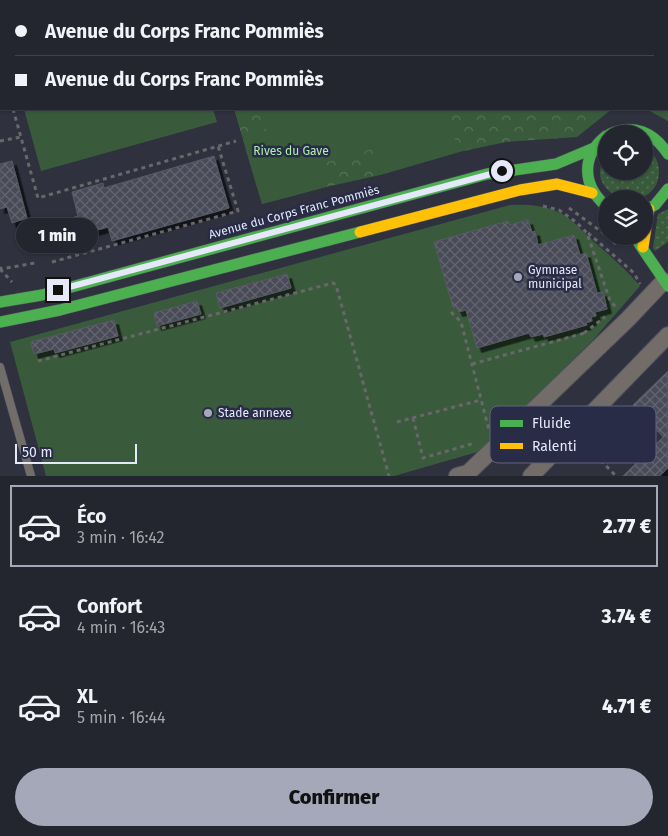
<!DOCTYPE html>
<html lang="fr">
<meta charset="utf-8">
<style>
:root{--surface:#23252f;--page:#2b2d37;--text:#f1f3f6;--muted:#a3a5aa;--line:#40424b;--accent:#a5a8b8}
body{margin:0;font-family:"Fira Sans",sans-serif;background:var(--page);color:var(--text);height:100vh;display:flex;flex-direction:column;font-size:19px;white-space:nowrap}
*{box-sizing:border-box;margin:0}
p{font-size:16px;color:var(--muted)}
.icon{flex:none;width:28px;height:28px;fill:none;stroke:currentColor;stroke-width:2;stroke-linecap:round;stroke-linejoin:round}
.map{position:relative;height:476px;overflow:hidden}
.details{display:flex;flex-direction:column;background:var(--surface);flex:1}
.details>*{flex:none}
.guide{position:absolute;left:0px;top:0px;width:669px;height:110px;box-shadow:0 1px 4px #0004,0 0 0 1px var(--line);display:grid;align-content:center;height:110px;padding:0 15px;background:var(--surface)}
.controls{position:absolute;left:598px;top:125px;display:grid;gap:10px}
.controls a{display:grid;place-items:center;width:55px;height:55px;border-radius:50%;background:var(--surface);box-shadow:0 1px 4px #0004,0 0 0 1px var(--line);font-size:25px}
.scale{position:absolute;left:15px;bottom:12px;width:122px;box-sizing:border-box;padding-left:5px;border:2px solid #e4e8f9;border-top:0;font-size:14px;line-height:18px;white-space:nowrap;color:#e4e8f9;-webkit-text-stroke:4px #282c46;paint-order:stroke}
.end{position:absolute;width:22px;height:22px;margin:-11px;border:6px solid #e4e8f9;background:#111;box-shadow:0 0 0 2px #111}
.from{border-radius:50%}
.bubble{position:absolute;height:35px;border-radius:18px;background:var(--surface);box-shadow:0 1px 4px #0004,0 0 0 1px var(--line);font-size:16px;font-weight:800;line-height:35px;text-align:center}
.guide b{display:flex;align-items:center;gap:18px;height:48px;font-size:19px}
.guide b+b{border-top:1px solid var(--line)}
.guide i{width:12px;height:12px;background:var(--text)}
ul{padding:9px 0 0;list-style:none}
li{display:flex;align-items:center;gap:15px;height:82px;margin:0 10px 8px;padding:0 5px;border:2px solid transparent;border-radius:0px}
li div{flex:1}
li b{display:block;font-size:19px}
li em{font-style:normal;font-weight:800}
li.on{border-color:var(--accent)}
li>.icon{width:45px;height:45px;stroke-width:1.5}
.cta{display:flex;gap:10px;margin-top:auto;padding:10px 15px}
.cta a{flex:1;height:58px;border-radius:30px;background:var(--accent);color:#111;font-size:20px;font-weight:800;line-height:58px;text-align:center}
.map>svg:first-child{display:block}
.grass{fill:url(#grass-dots)}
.park{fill:url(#park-crowns)}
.garden{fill:#395b3c}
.building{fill:url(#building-cross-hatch);stroke:#575965;filter:url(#shadow)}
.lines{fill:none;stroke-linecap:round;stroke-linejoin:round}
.lane-casing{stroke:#4e4f5b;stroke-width:9}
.street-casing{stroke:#4e4f5b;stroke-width:18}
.fast-casing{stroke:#4e4f5b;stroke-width:12}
.slow-casing{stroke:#4e4f5b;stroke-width:12}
.path{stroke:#686769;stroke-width:3;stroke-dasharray:4 4;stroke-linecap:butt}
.lane{stroke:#726d69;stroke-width:8}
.street{stroke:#726d69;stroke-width:16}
.fast{stroke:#4caf50;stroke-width:11}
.slow{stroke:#ffc107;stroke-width:11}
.route{stroke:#e4e8f9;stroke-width:6}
.poi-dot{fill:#a5a8b8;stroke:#282c46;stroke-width:2}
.labels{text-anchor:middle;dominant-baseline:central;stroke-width:5;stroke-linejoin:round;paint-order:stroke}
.park-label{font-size:12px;fill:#adf0ac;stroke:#282c46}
.street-label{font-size:12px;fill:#e4e8f9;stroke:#282c46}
.poi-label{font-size:12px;fill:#e4e8f9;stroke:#282c46;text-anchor:start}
.key{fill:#282c46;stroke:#60647c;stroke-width:1}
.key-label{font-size:14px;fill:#e4e8f9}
</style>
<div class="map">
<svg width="668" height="476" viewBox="0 0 668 476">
<defs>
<pattern id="grass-dots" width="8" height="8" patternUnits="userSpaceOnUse" patternTransform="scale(1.25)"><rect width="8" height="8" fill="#395b3c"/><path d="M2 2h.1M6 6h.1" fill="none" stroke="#567359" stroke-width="1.8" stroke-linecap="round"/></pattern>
<pattern id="park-crowns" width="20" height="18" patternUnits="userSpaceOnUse" patternTransform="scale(1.25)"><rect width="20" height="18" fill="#395b3c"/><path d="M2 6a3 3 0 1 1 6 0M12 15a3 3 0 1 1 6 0" fill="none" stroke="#567359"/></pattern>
<pattern id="building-cross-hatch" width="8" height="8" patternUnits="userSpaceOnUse" patternTransform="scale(1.25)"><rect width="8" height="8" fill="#4a4b58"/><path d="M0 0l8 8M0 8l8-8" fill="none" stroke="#646571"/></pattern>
<filter id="shadow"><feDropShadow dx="4.5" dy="4.5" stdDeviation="0" flood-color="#0009"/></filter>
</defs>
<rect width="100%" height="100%" fill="#2f313f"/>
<path class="grass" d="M644,146C653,151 659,161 659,171C658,220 578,198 606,155V171H644Z
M668,209V242L655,251L653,248L658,214Z"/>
<path class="park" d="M204,0H610L612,1H205Z
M668,37V121L646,109H668Z
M234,109H612L577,137L506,142L459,152L380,175L326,187L262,204Z"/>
<path class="garden" d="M0,0H183V1H1V28Z
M24,109H213L217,122L41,171Z
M260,109H446L459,152L380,175L372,149L320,164L326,187L262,204L243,140L267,133Z
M510,205C525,204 542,205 556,211C570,216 581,230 592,240C609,255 626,269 640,286L593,340L481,451L394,476H46L10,342Z"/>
<path class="building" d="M214,156L229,208L112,241L108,227L74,237L69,219L78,216L72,192L103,183L104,188Z
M12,161L27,218L12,223L7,207L0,209V164Z
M528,220L532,232L535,231L538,245L574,235L580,255L586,253L597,293L603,292L607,309L595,312L596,316L591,317L592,321L586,323L587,325L544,337L543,334L531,337L529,333L477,348L466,310L458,312L456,307H453L434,242L508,221L510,225Z
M287,274L291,288L220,308L216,293Z
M197,301L201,314L157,326L154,313Z
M114,320L118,336L55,353L54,349L34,354L31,342Z
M668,371V468L660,476H623L663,437L633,405Z"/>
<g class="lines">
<g class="lane-casing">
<path id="lane" d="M0,367L31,476"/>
</g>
<g class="street-casing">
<path id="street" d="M457,476L468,473L628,319L664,281
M531,476L668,335"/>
</g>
<g class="fast-casing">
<path id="fast" d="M610,134C634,123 654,133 668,154
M606,136C581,156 582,185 606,206
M644,211L655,205L668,189
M634,236L668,286
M0,302L42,295L487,174L556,164L594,148
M0,322L60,310L360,232"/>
</g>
<g class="slow-casing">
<path id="slow" d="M360,232L520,190L557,184L592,193
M643,247L649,209"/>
</g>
<path class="path" d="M579,0L581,1
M13,109L38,198L236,141
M0,141L21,137
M543,206L559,210L576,222L587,233L610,301L617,308L616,309
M569,208L606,235
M588,233L634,273L640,284
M607,236L618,246
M52,262L238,211L218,146
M0,267L1,269L35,263
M0,269L12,282
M451,312L461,322L489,430
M584,333L605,317
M38,361L333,283L336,285L389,476
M472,364L585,333
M413,418L423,458L475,443
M397,422L481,400
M584,443L616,476"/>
<use href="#lane" class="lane"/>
<use href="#street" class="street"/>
<use href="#fast" class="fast"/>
<use href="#slow" class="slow"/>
</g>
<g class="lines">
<path class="route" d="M58,290L502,171"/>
</g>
<g class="poi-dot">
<circle cx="518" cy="277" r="5"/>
<circle cx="208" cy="413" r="5"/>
</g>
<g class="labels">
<g class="park-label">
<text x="291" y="151">Rives du Gave</text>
</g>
<g class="street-label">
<text transform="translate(294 212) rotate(-15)">Avenue du Corps Franc Pommiès</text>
</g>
<g class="poi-label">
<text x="528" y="270">Gymnase<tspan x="528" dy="14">municipal</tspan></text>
<text x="218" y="413">Stade annexe</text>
</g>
</g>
<rect x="490" y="406" width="166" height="57" rx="8" class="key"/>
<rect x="500" y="420" width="23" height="7" fill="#4caf50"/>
<rect x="500" y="443" width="23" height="6" fill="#ffc107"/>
<g class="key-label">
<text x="532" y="428">Fluide</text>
<text x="532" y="451">Ralenti</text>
</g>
</svg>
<div class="controls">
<a><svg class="icon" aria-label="locate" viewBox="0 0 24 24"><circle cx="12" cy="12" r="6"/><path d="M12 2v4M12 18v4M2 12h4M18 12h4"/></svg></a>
<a><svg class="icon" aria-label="layers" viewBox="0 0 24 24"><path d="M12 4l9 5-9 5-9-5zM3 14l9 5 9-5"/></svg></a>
</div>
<div class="scale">50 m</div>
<i class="end from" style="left:502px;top:171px"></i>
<i class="end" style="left:58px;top:290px"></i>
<div class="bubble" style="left:16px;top:218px;width:82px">1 min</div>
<div class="guide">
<b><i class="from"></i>Avenue du Corps Franc Pommiès</b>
<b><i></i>Avenue du Corps Franc Pommiès</b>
</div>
</div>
<section class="details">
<ul>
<li class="on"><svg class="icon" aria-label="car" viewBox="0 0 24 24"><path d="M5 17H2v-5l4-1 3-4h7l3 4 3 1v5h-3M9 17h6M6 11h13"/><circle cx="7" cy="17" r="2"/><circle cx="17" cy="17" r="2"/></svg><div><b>Éco</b><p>3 min · 16:42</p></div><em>2.77 €</em></li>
<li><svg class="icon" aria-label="car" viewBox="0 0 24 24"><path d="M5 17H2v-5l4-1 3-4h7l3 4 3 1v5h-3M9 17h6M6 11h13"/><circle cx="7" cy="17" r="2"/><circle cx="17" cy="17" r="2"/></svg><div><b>Confort</b><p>4 min · 16:43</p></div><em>3.74 €</em></li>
<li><svg class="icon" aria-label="car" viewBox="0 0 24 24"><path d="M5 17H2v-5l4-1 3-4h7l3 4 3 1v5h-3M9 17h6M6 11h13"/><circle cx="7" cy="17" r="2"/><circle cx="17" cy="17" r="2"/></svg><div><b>XL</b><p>5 min · 16:44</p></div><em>4.71 €</em></li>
</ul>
<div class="cta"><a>Confirmer</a></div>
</section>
